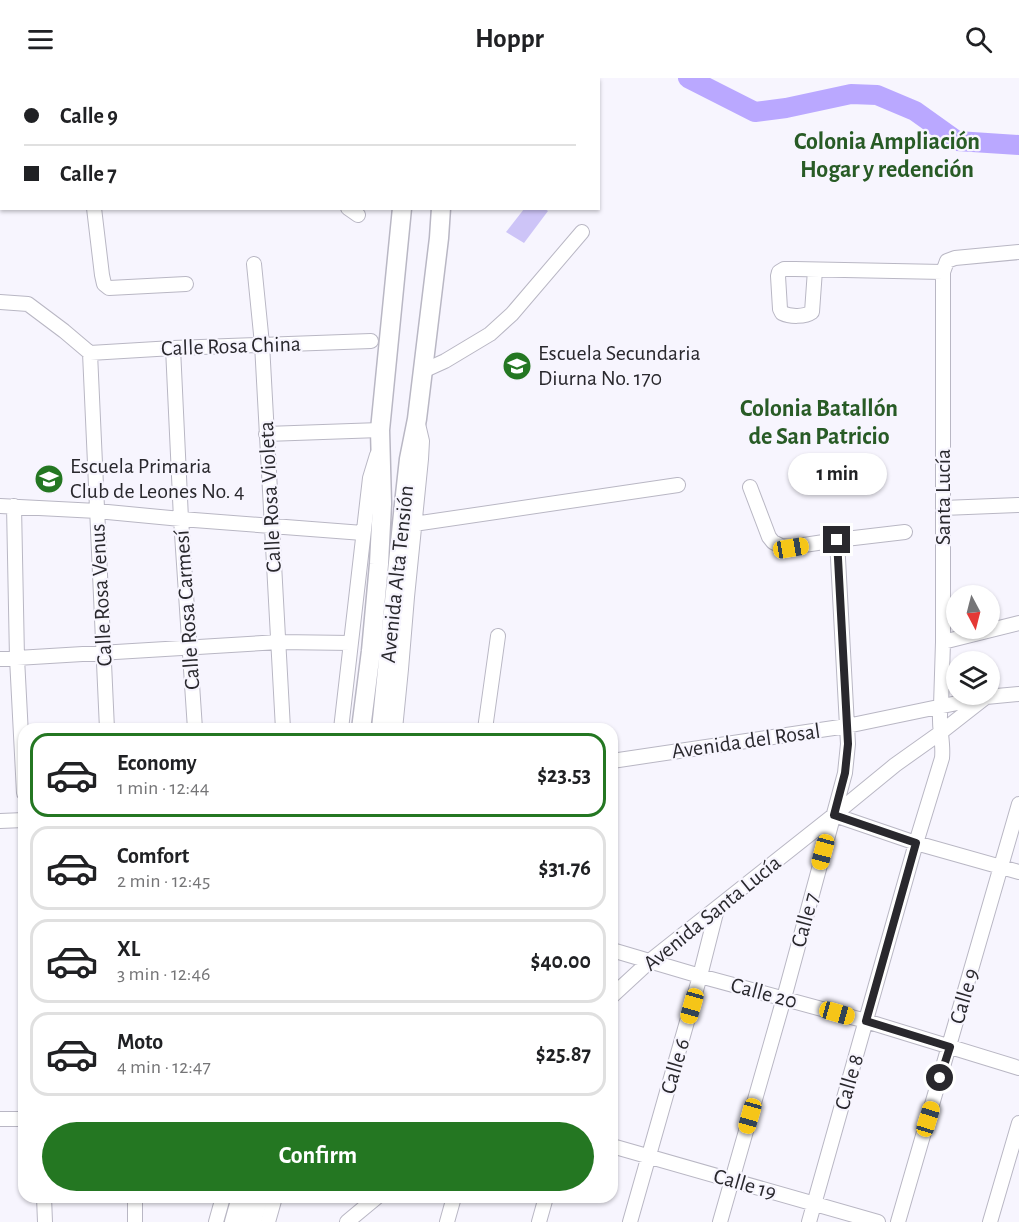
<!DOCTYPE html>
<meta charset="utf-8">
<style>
:root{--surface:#fff;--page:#f2f2f2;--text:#202124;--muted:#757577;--line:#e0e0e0;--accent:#247722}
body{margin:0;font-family:"Alegreya Sans",sans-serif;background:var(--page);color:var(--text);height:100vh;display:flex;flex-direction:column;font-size:22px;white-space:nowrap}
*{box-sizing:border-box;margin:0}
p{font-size:20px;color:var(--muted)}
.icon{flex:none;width:33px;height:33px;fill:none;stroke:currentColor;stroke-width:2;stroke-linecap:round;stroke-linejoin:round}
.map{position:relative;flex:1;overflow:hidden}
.side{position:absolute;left:18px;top:645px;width:600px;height:480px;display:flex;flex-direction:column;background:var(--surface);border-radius:18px;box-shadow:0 2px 4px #0004}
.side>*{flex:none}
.hud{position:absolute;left:0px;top:0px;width:600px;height:132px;box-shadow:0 2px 4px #0004;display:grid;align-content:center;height:132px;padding:0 24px;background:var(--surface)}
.needle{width:39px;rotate:173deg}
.buttons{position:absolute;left:946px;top:507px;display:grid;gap:12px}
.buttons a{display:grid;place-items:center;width:54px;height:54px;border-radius:50%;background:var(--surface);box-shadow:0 2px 4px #0004;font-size:30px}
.end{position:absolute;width:27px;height:27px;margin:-14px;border:8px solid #29282d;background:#fff;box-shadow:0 0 0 3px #fff}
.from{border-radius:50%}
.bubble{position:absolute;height:42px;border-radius:21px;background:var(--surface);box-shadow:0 2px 4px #0004;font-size:20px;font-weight:600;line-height:42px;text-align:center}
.car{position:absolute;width:18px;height:36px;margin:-18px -9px;border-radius:8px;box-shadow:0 0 4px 2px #0007;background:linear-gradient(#f5c518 24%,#345 0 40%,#f5c518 0 76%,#345 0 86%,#f5c518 0)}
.hud b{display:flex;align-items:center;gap:21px;height:57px;font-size:22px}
.hud b+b{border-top:2px solid var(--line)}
.hud i{width:15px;height:15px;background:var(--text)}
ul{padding:10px 0 0;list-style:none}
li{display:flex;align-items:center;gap:18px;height:84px;margin:0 12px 9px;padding:0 12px;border:3px solid var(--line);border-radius:18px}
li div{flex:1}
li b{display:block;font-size:22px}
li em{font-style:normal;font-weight:600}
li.active{border-color:var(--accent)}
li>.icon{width:54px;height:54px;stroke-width:1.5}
.button{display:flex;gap:12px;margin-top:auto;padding:12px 24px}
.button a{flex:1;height:69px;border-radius:36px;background:var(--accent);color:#fff;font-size:24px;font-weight:600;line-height:69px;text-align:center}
header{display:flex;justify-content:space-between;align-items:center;height:78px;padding:0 24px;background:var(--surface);font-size:27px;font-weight:600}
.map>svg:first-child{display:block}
.green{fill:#cdc4f7}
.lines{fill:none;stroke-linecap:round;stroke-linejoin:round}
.river{stroke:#baa8ff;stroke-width:20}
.minor-casing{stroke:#b9b7c4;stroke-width:16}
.major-casing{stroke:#b9b7c4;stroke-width:21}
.minor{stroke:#fff;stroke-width:14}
.major{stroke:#fff;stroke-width:18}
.route{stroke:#29282d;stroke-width:8}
.labels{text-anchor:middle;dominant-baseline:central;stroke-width:4.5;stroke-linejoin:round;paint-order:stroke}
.street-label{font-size:22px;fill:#29282d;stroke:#f7f5fe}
.poi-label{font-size:22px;fill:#29282d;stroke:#f7f5fe;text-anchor:start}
.neighbourhood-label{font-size:24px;font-weight:bold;fill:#285b26;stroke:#f7f5fe}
</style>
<header><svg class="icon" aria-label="menu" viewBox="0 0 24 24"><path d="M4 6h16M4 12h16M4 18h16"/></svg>Hoppr<svg class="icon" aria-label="search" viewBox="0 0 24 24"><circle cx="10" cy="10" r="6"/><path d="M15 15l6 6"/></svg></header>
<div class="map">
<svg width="1019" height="1144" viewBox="0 0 1019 1144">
<rect width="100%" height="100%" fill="#f7f5fe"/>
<path class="green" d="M524,131H545L548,133L524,165L506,154Z"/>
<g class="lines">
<path class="river" d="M688,0L755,34L786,30L851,16L877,17L915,33L957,63L1019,67
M566,2L570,0"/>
<g class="minor-casing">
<path id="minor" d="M36,0L37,2
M77,0V2
M177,0V2
M236,0V2
M0,48H2
M94,130L102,197L104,206L109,210L186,206
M348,130L358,137
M254,186L262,266L283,651
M815,192L812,234C805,239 790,239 782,235L780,231L778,198L779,194L784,191H795L943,194
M0,224L28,226L64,253L90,275
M173,270L181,441L195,651
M90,275L107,651
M90,275L173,270L371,263
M423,293L445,283L490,256L512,236L582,154
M266,356L380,352
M750,409L769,459L773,464L781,468L791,469L837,462L905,454
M0,428L97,433L181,441L363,455
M14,428L17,580L24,715
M943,430L1019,427
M414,446L678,407
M943,564L1019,545
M0,581L279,564L351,565
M341,651L370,400L377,377
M395,651L401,591L407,519L421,381L422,363L418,346
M485,651L498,558
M612,683L847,648L986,619L1019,616
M834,737L916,765L1019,794
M0,743L24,742
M612,872L700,898L866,943L1019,990
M612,918L651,882L834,737L895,687L940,655L986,619
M0,1041H24
M612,1068L878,1144
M44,1119L45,1144
M135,1119V1144
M216,1144L223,1119
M268,1144L275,1119
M347,1144L377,1119
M447,1144L454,1119
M539,1144L546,1119
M630,1144L700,898L717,831
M720,1144L784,920L845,695L848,666L847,648L837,462
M809,1144L916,765L942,680C944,662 937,646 941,628L943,564V194L947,183L955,180L1019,174
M898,1144L1019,726
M990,1144L1019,1045"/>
</g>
<g class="major-casing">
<path id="major" d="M412,2V0
M451,2V0
M361,651L371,573L379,486L382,426L380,352L402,130
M381,651L404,426L409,381L417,341L439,160L441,130
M234,1144L241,1119
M252,1144L259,1119"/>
</g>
<use href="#minor" class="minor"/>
<use href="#major" class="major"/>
</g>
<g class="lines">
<path class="route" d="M837,462L848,666L845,695L834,737L916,765L866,943L950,969L940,1000"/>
</g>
<defs>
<g id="school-disc" transform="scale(1.5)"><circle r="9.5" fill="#247722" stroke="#f7f5fe"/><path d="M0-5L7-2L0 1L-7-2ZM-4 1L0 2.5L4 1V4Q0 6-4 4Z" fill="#fff"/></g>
</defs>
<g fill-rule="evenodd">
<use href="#school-disc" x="517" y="288"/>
<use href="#school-disc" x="49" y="401"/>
</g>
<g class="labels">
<g class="street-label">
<text transform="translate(231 268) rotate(-2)">Calle Rosa China</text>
<text transform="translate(270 419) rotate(-93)">Calle Rosa Violeta</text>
<text transform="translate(943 419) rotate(-90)">Santa Lucía</text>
<text transform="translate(397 496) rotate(-84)">Avenida Alta Tensión</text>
<text transform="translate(101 517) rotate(-93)">Calle Rosa Venus</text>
<text transform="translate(187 532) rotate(-94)">Calle Rosa Carmesí</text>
<text transform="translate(746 663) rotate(-8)">Avenida del Rosal</text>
<text transform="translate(712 835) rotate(-39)">Avenida Santa Lucía</text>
<text transform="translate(805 842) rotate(-75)">Calle 7</text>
<text transform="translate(764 915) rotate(15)">Calle 20</text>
<text transform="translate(964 918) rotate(-74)">Calle 9</text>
<text transform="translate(675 988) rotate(-74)">Calle 6</text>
<text transform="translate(849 1004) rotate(-74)">Calle 8</text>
<text transform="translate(745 1106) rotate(16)">Calle 19</text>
</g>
<g class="poi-label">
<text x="538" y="275">Escuela Secundaria<tspan x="538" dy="25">Diurna No. 170</tspan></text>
<text x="70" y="388">Escuela Primaria<tspan x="70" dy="25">Club de Leones No. 4</tspan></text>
</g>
<g class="neighbourhood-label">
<text x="887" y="64">Colonia Ampliación<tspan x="887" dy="28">Hogar y redención</tspan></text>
<text x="819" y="331">Colonia Batallón<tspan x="819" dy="28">de San Patricio</tspan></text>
</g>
</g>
</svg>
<div class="buttons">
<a><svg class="needle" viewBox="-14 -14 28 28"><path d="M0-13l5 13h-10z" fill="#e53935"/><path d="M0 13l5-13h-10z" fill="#757577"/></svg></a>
<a><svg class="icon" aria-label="layers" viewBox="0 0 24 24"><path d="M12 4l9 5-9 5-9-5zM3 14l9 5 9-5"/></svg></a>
</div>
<i class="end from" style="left:940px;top:1000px"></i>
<i class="end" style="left:837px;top:462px"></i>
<div class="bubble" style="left:788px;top:375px;width:99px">1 min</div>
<i class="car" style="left:791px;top:470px;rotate:81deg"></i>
<i class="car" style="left:823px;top:774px;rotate:195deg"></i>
<i class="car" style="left:692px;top:928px;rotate:196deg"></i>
<i class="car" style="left:837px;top:935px;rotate:106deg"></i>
<i class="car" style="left:750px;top:1038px;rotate:196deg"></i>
<i class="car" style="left:928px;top:1041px;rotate:17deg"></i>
<div class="hud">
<b><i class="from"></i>Calle 9</b>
<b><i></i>Calle 7</b>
</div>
<section class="side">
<ul>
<li class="active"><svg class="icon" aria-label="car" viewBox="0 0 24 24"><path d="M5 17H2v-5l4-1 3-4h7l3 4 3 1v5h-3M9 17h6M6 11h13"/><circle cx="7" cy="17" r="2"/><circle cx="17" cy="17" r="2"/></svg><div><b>Economy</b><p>1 min · 12:44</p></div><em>$23.53</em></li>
<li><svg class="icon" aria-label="car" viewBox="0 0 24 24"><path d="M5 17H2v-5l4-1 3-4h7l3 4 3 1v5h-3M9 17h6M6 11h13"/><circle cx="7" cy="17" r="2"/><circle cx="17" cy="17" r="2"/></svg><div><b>Comfort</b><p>2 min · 12:45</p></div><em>$31.76</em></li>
<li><svg class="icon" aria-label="car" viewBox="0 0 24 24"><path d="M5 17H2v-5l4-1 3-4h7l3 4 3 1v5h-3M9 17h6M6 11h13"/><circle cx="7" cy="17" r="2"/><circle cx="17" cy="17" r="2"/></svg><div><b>XL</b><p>3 min · 12:46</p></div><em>$40.00</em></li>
<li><svg class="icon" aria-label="car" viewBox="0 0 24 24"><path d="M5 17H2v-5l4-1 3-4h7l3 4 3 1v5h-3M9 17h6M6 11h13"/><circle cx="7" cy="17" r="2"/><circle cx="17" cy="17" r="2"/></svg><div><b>Moto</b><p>4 min · 12:47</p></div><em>$25.87</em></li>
</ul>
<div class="button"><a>Confirm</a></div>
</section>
</div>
